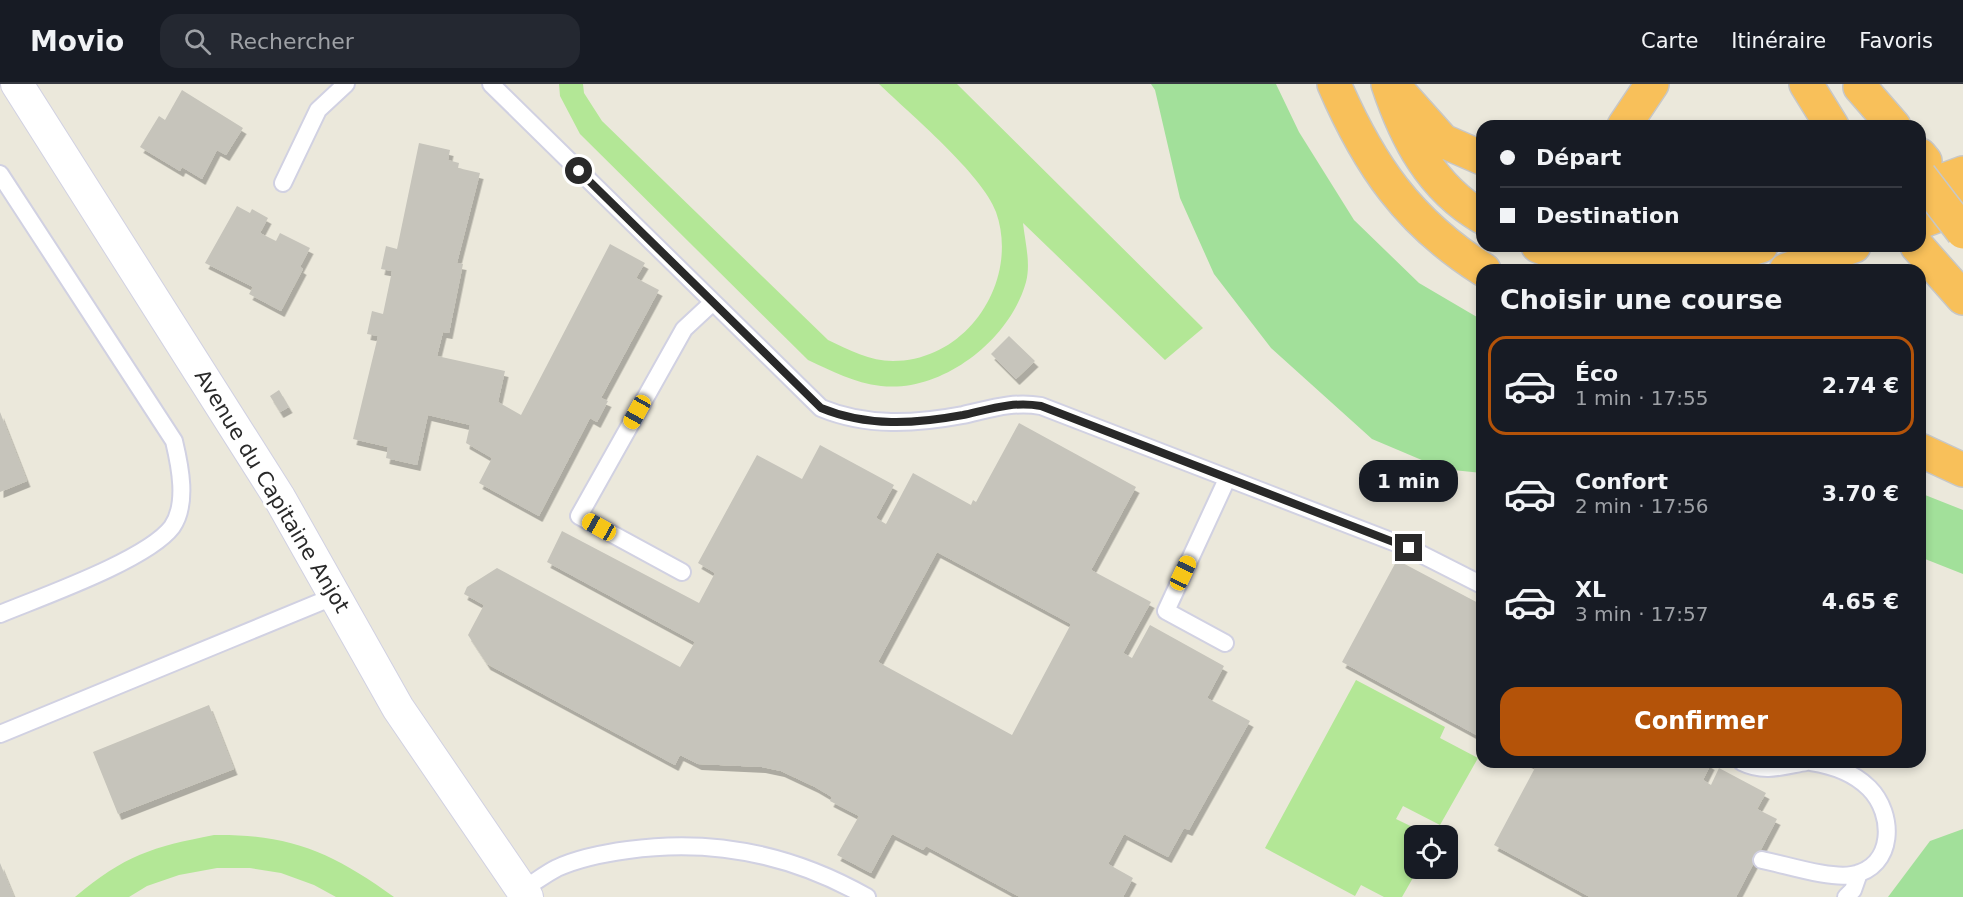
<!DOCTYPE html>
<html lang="fr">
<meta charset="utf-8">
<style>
:root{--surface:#171b24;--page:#242831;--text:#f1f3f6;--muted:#9ea1a6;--line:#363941;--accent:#b45309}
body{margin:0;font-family:"DejaVu Sans",sans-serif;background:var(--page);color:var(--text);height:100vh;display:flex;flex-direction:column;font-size:22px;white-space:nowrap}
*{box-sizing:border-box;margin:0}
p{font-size:20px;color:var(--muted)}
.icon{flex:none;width:33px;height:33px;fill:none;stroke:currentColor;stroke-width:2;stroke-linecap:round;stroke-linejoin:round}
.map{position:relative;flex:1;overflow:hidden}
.side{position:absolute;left:1476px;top:180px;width:450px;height:504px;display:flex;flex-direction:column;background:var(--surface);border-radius:18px;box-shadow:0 3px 9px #0003}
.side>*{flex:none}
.top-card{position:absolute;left:1476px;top:36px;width:450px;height:132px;border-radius:18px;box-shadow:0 3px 9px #0003;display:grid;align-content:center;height:132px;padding:0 24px;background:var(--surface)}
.fabs{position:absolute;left:1404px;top:741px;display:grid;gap:12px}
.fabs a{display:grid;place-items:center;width:54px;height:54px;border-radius:12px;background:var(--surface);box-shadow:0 3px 9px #0003;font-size:30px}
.end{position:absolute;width:27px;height:27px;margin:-14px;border:8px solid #292929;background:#fff;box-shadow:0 0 0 3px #fff}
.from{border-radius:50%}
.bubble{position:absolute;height:42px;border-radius:18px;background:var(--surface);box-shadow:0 3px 9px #0003;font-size:20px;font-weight:600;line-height:42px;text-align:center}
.car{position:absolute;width:18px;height:36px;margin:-18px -9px;border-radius:8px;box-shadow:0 0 4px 2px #0007;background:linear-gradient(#f5c518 24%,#345 0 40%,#f5c518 0 76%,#345 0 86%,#f5c518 0)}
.top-card b{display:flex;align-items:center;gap:21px;height:57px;font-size:22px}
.top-card b+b{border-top:2px solid var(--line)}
.top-card i{width:15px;height:15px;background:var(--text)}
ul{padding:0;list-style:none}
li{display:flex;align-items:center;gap:18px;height:99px;margin:0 12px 9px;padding:0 12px;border:3px solid transparent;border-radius:18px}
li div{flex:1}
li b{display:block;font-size:22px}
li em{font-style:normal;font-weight:600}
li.active{border-color:var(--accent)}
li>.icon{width:54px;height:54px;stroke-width:1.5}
h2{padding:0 24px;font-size:27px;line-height:72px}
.primary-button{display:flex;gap:12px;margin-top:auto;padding:12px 24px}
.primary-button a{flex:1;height:69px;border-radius:18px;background:var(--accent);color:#fff;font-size:24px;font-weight:600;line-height:69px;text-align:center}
header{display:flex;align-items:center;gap:36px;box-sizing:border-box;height:84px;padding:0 30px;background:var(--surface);border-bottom:2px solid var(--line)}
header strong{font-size:28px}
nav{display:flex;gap:33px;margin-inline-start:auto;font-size:21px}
.search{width:420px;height:54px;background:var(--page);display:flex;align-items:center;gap:15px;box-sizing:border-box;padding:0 21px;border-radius:18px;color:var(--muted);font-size:22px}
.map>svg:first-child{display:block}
.green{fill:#a2e09a}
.pitch{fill:#b3e796}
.building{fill:#c6c4bb;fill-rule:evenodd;filter:url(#shadow)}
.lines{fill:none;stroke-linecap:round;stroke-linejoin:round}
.lane-casing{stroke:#d1d1e2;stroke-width:20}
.street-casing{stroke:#d1d1e2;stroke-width:34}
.highway-casing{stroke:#c7c7c7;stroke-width:36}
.lane{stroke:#fff;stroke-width:16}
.street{stroke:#fff;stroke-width:32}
.highway{stroke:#f8c05a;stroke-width:33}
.highway-bridge-casing{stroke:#c7c7c7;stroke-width:36;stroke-linecap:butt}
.highway-bridge{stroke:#f8c05a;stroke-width:33}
.route{stroke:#292929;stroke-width:8}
.labels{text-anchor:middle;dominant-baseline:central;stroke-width:6;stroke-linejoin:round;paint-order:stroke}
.street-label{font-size:21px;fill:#292929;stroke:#fff}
</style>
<header>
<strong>Movio</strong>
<div class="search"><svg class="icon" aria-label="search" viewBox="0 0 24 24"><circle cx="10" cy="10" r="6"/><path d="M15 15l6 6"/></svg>Rechercher</div>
<nav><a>Carte</a><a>Itinéraire</a><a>Favoris</a></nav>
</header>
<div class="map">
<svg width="1963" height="813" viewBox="0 0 1963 813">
<defs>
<filter id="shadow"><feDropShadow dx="3.5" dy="6" stdDeviation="0" flood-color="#0004"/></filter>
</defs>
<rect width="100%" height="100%" fill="#ebe8db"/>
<path class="green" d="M1151,0H1276L1299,48L1354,136L1419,199L1482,236V389L1443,385L1372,355L1271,264L1214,190L1180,114L1155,6Z
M1920,409L1963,426V490L1920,473Z
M1963,745V813H1888L1930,757Z"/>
<path class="pitch" d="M559,0H583L584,9L602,37L828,256C849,266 870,277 893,277C968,277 1020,196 996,128C983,91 909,29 879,0H957L1203,244L1165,276L1023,139C1025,158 1031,179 1026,198C1010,256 942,309 881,302C854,299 832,287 808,276L580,50L560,12Z
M1356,596L1445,643L1440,654L1478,674L1440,741L1403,722L1396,735L1429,751L1414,752V784L1418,785L1402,813H1384L1361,801L1355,812L1265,764Z
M214,751C290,750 333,769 394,813H336L314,801L281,789L250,784H217L179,791L147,802L129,813H75C125,771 152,763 214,751Z"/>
<path class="building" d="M182,6L243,44L226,71L217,66L202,95L182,83L180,87L140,63L159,32L165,36Z
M419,59L450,66L448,76L459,79L458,84L480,89L457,179L463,180L449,249L443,248L437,272L505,287L498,318L521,331L610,160L645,179L636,194L659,206L601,314L608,317L597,338L590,334L539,432L479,399L492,374L466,359L470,341L428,331L417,381L386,374L388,363L353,355L378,252L367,250L372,227L383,230L392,187L381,185L386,162L397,165Z
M237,122L250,129L252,125L268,134L260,149L276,157L280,149L310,164L300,183L303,185L281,227L249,210L253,203L205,179Z
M1009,252L1035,277L1016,295L991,270Z
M279,306L289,323L280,328L270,312Z
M0,328L27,397L0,408Z
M1019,339L1136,403L1091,486L1151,518L1123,569L1132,574L1150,541L1224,582L1207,614L1250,637L1189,746L1184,744L1168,773L1124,750L1108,780L1133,794L1123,813H1020L926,762L923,766L892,750L871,789L837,771L859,732L830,717L832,713L815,703L781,687L762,683L698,680L680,671L675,681L487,580L468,551L484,521L464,510L467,503L497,484L680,583L695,558L547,478L562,447L699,519L715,489L698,479L757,371L802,395L820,361L894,401L876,434L886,440L913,389L971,421L973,416L976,418ZM937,468L1071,540L1012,651L878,578Z
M1397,476L1482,521V654L1342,578Z
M209,621L234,685L118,730L93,668Z
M1528,678H1708L1711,680L1703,696L1711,701L1719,684L1766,709L1757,725L1777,735L1736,813H1590L1494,761L1536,682Z
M0,779L14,813H0Z"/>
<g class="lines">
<g class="lane-casing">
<path id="lane" d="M491,0L821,324C867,343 915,340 963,331C990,325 1013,317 1041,322L1409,464L1482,501
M0,90L174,357C180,382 188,420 172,443C147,476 41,513 0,530
M283,99L318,26L346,0
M682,488L579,432L684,245L712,219
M1225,559L1166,527L1227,395
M0,650L335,512
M1742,678C1764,689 1783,682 1806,678
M1762,776C1787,781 1829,795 1852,791C1895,783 1895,730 1869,704C1854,689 1831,681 1811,678
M522,806C534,799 545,790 557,784C579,774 605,769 628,766C712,754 793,771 867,813
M1846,813L1853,806L1859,789"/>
</g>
<g class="street-casing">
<path id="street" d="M17,0L279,413L398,624L527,813"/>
</g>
<g class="highway-casing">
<path id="highway" d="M1334,0C1369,81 1408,138 1484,186
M1388,0C1406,54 1431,103 1482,133
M1806,0L1832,42
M1860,3L1894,42
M1401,10L1443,57L1482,74
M1624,42L1652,0
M1920,71L1925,77
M1920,105L1963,89
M1920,138L1963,122
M1538,162C1611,193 1687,185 1761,162
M1917,162L1963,214
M1786,186L1854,162
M1920,366L1963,386"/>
</g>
<use href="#lane" class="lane"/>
<use href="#street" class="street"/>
<use href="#highway" class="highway"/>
<g class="highway-bridge-casing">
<path id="highway-bridge" d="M1920,92L1963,148"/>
</g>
<use href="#highway-bridge" class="highway-bridge"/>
</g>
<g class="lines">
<path class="route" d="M579,87L821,324C867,343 915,340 963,331C990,325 1013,317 1041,322L1409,464"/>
</g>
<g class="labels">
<g class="street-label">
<text transform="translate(272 407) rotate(59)">Avenue du Capitaine Anjot</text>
</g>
</g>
</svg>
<div class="fabs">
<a><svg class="icon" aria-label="locate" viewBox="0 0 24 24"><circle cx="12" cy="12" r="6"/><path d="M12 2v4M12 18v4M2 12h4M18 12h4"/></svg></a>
</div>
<i class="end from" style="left:579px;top:87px"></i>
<i class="end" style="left:1409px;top:464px"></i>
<div class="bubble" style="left:1359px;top:376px;width:99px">1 min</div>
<i class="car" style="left:637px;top:328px;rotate:209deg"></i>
<i class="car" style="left:599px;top:443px;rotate:299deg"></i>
<i class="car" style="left:1183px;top:489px;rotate:25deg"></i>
<div class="top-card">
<b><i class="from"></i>Départ</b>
<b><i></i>Destination</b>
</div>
<section class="side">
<h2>Choisir une course</h2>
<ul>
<li class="active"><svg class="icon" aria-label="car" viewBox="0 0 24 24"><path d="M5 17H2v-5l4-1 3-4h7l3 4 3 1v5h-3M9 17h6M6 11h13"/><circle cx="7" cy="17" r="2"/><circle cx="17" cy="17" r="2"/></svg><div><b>Éco</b><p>1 min · 17:55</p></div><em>2.74 €</em></li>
<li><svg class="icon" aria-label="car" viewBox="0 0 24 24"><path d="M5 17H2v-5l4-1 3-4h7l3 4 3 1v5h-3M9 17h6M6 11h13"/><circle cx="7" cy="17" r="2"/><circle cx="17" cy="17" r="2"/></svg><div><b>Confort</b><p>2 min · 17:56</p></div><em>3.70 €</em></li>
<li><svg class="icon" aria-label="car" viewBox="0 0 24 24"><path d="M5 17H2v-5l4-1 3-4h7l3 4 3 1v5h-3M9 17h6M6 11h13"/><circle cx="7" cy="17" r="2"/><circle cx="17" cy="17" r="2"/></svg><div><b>XL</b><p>3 min · 17:57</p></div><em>4.65 €</em></li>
</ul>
<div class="primary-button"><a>Confirmer</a></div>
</section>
</div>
